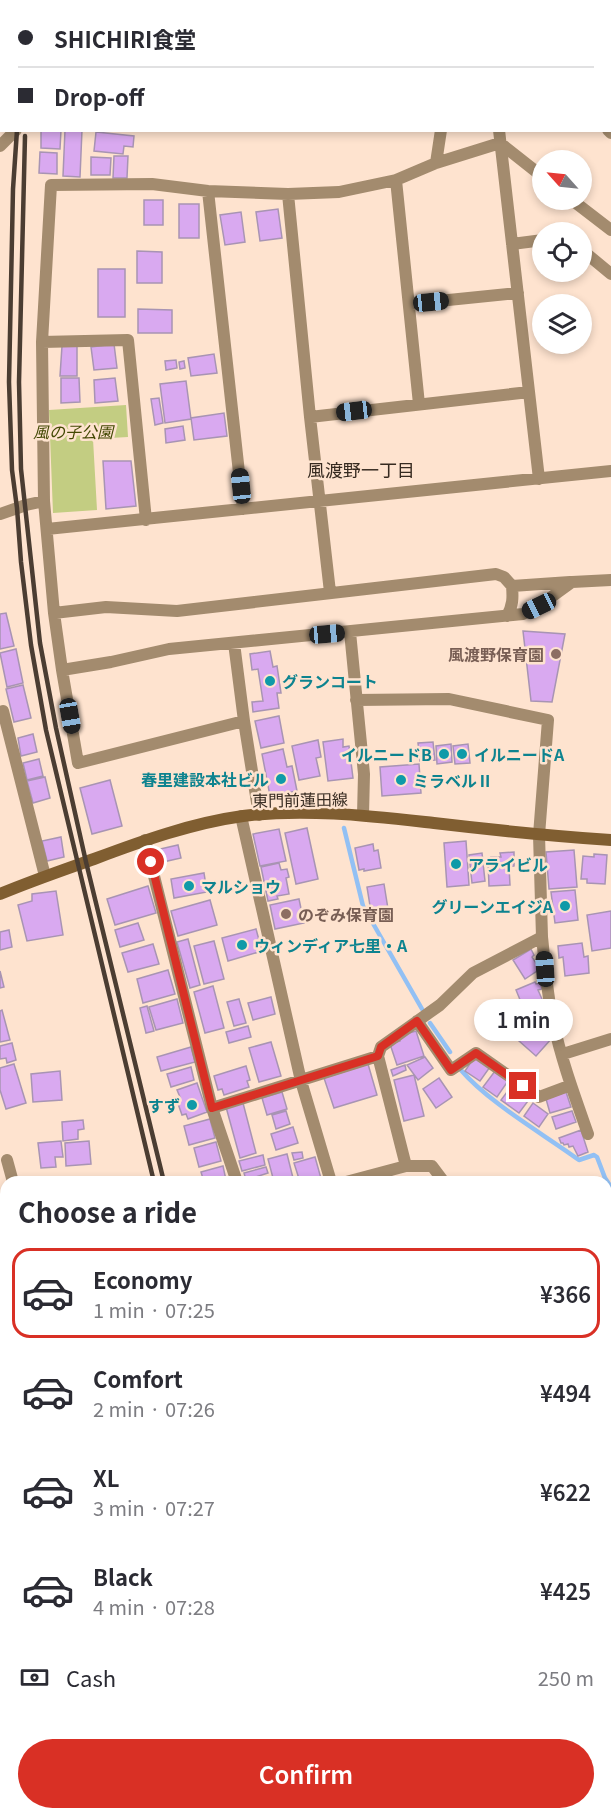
<!DOCTYPE html>
<meta charset="utf-8">
<style>
:root{--surface:#fff;--page:#f7f7f7;--text:#2b2b33;--muted:#7c7c81;--line:#e1e1e2;--accent:#d93025}
body{margin:0;font-family:Georgia,"Noto Sans JP",serif;background:var(--page);color:var(--text);height:100vh;display:flex;flex-direction:column;font-size:22px;white-space:nowrap}
*{box-sizing:border-box;margin:0}
p{font-size:20px;color:var(--muted)}
.icon{flex:none;width:33px;height:33px;fill:none;stroke:currentColor;stroke-width:2;stroke-linecap:round;stroke-linejoin:round}
.map{position:relative;flex:1;overflow:hidden}
.drawer{position:absolute;left:0px;top:1176px;width:612px;height:644px;display:flex;flex-direction:column;background:var(--surface);border-radius:18px 18px 0 0;box-shadow:0 3px 9px #0003}
.drawer>*{flex:none}
.top-card{position:absolute;left:0px;top:0px;width:612px;height:132px;box-shadow:0 3px 9px #0003;display:grid;align-content:center;height:132px;padding:0 18px;background:var(--surface)}
.needle{width:39px;rotate:297deg}
.buttons{position:absolute;left:532px;top:150px;display:grid;gap:12px}
.buttons a{display:grid;place-items:center;width:60px;height:60px;border-radius:50%;background:var(--surface);box-shadow:0 3px 9px #0003;font-size:30px}
.end{position:absolute;width:27px;height:27px;margin:-14px;border:8px solid #d93025;background:#fff;box-shadow:0 0 0 3px #fff}
.from{border-radius:50%}
.bubble{position:absolute;height:42px;border-radius:21px;background:var(--surface);box-shadow:0 3px 9px #0003;font-size:20px;font-weight:600;line-height:42px;text-align:center}
.car{position:absolute;width:18px;height:36px;margin:-18px -9px;border-radius:8px;box-shadow:0 0 4px 2px #0007;background:linear-gradient(#222 24%,#8ab4d8 0 40%,#222 0 76%,#8ab4d8 0 86%,#222 0)}
.top-card b{display:flex;align-items:center;gap:21px;height:57px;font-size:22px}
.top-card b+b{border-top:2px solid var(--line)}
.top-card i{width:15px;height:15px;background:var(--text)}
ul{padding:0;list-style:none}
li{display:flex;align-items:center;gap:18px;height:90px;margin:0 12px 9px;padding:0 6px;border:3px solid transparent;border-radius:18px}
li div{flex:1}
li b{display:block;font-size:22px}
li em{font-style:normal;font-weight:600}
li.current{border-color:var(--accent)}
li>.icon{width:54px;height:54px;stroke-width:1.5}
h2{padding:0 18px;font-size:27px;line-height:72px}
.pay{display:flex;align-items:center;gap:15px;height:66px;padding:0 18px;font-size:22px}
.pay p{margin-inline-start:auto}
.cta{display:flex;gap:12px;margin-top:auto;padding:12px 18px}
.cta a{flex:1;height:69px;border-radius:36px;background:var(--accent);color:#fff;font-size:24px;font-weight:600;line-height:69px;text-align:center}
.map>svg:first-child{display:block}
.green{fill:#c3cd82}
.lines{fill:none;stroke-linecap:round;stroke-linejoin:round}
.stream{stroke:#92c0f4;stroke-width:4.5}
.building{fill:#d9a9f0;stroke:#a894b3;stroke-width:1.5}
.minor{stroke:#a38b6e;stroke-width:12}
.tertiary{stroke:#a38b6e;stroke-width:12}
.secondary{stroke:#805e31;stroke-width:12}
.rail{stroke:#4b3d32;stroke-width:4.5}
.route{stroke:#d93025;stroke-width:8}
.education-dot{fill:#8d6e63;stroke:#fee3cf;stroke-width:2}
.culture-dot{fill:#0f9aa8;stroke:#fee3cf;stroke-width:2}
.labels{text-anchor:middle;dominant-baseline:central;stroke-width:5;stroke-linejoin:round;paint-order:stroke}
.park-label{font-size:16px;font-style:italic;fill:#434904;stroke:#fee3cf}
.education-label{font-size:16px;font-weight:bold;fill:#785e54;stroke:#fee3cf;text-anchor:end}
.culture-label{font-size:16px;font-weight:bold;fill:#0d838f;stroke:#fee3cf;text-anchor:start}
.street-label{font-size:16px;fill:#362a20;stroke:#fee3cf}
.neighbourhood-label{font-size:18px;fill:#362a20;stroke:#fee3cf}
</style>
<div class="map">
<svg width="611" height="1819" viewBox="0 0 611 1819">
<rect width="100%" height="100%" fill="#fee3cf"/>
<path class="green" d="M126,405L128,437L93,439L97,510L53,513L49,410Z
M611,1619V1690H606V1620Z
M606,1702H611V1784L606,1786Z"/>
<g class="lines">
<path class="stream" d="M344,828L363,906L422,1009
M430,1023L450,1052
M460,1069C489,1103 542,1133 579,1160L594,1155L597,1157L605,1178L611,1187
M606,1449L611,1440
M277,1814L279,1819"/>
</g>
<path class="building" d="M167,0H192L191,2H168Z
M41,130H61L60,149L41,148Z
M65,130H82L80,177L63,176Z
M96,132L134,136L133,147L124,146L123,154L94,151Z
M40,152L57,153V174L39,173Z
M114,156H128L127,178H113Z
M91,157L111,158L110,175H91Z
M144,200H163V225H144Z
M179,204H199V238H179Z
M278,209L282,238L260,241L256,212Z
M241,212L245,242L225,245L220,215Z
M137,251L162,252V283H137Z
M98,269H125V317H98Z
M138,309L172,310V333H138Z
M114,344L117,368L94,370L91,347Z
M77,345V376H60L62,346Z
M214,354L217,373L191,376L188,358Z
M176,360L177,368L166,370L165,361Z
M184,361L185,368L180,369L179,362Z
M61,378H79L80,402L61,403Z
M115,378L118,401L95,403L94,380Z
M186,381L191,419L165,423L160,384Z
M159,398L163,423L155,425L151,399Z
M224,413L227,436L194,440L191,418Z
M183,426L185,440L166,443L165,429Z
M103,461H131L136,506L106,509Z
M6,613L14,646L0,649V614Z
M523,631L565,634L552,702L531,701Z
M16,649L23,683L7,687L0,653Z
M270,651L273,667L277,666L281,693H277L279,708L253,712L252,702L263,701L258,669L252,670L250,654Z
M23,685L31,718L14,722L6,689Z
M279,716L284,743L261,748L255,721Z
M33,734L37,752L21,756L18,738Z
M343,739V747L349,746L353,778L328,781L323,742Z
M318,740L321,757L316,758L320,776L299,780L292,746Z
M433,742L435,760L420,761L418,743Z
M451,744L452,762L437,764L436,746Z
M468,744L470,763L455,764L453,746Z
M283,749L287,767L292,766L297,791L270,796L262,754Z
M39,759L43,776L27,780L23,763Z
M419,764L421,793L382,796L380,767Z
M45,777L50,798L33,803L27,781Z
M110,780L122,826L92,834L80,788Z
M307,828L318,879L296,884L285,833Z
M279,829L286,861L260,866L253,834Z
M61,837L64,857L47,861L42,841Z
M466,841L469,885L447,887L444,843Z
M373,844L374,851L378,850L381,868L364,871V869L359,870L355,848Z
M178,845L181,858L163,862L160,849Z
M574,850L577,887L549,889L546,852Z
M514,852V866L509,867L510,885L489,886L488,861H492L491,857H501L500,853Z
M482,853L485,881L472,883L469,855Z
M594,854L607,855L605,884L587,883V879H581L583,856L594,857Z
M279,863L281,870L287,869L289,877L286,878L289,894L277,896L278,899L268,901L261,867Z
M204,873L207,892L174,898L171,879Z
M384,884L388,909L371,912L367,887Z
M148,886L156,913L115,925L107,899Z
M575,890L578,920L555,923L551,892Z
M56,891L63,935L27,941L18,905L32,901V894Z
M299,899L304,923L275,929L270,905Z
M210,900L217,925L178,936L171,911Z
M611,911V948L592,951L587,915Z
M138,923L144,940L120,947L115,930Z
M256,929L262,951L228,961L222,938Z
M9,930L12,947L0,950V932Z
M188,939L200,985L190,988L177,942Z
M214,941L224,979L204,984L194,946Z
M582,943L584,957L588,956L589,973L565,976L563,957L559,958L558,946Z
M153,944L159,964L128,972L122,953Z
M531,949L534,955L532,957L540,969L525,979L513,960Z
M168,970L175,994L143,1003L137,979Z
M0,971L4,987L0,988Z
M535,982L536,984L540,983L542,989L538,990L542,999L523,1007L516,990Z
M213,986L224,1028L205,1033L194,992Z
M271,997L275,1014L253,1020L248,1003Z
M177,999L183,1023L156,1030L149,1007Z
M239,999L246,1023L234,1026L227,1002Z
M147,1006L154,1031L146,1033L140,1008Z
M2,1010L10,1040L0,1042V1011Z
M525,1013L552,1038L536,1056L501,1025L511,1014L518,1021Z
M248,1026L251,1037L229,1043L226,1032Z
M416,1031L424,1056L397,1065L390,1044L400,1041L399,1036Z
M271,1042L281,1076L259,1082L249,1048Z
M12,1043L16,1060L7,1063L6,1058L0,1059V1046Z
M191,1047L195,1062L161,1071L157,1057Z
M475,1056L490,1067L480,1081L465,1071Z
M425,1057L433,1068L418,1080L407,1065Z
M14,1064L26,1103L6,1109L0,1090V1068Z
M368,1064L377,1095L334,1108L324,1078Z
M405,1065L406,1070L393,1076L391,1070Z
M246,1066L250,1080L247,1081L249,1087L224,1095L222,1089L218,1090L214,1076Z
M191,1067L194,1080L171,1087L167,1074Z
M60,1071L62,1100L33,1102L31,1074Z
M495,1071L508,1081L497,1097L483,1087Z
M414,1075L424,1116L404,1121L394,1080Z
M439,1078L452,1097L436,1108L423,1089Z
M197,1083L207,1112L188,1119L186,1114L182,1115L176,1098L180,1097L177,1090Z
M513,1084L531,1097L519,1113L501,1100Z
M282,1092L287,1109L267,1115L262,1098Z
M566,1092L571,1107L550,1113L546,1099Z
M243,1103L256,1153L240,1158L226,1107Z
M533,1103L548,1114L539,1127L524,1116Z
M286,1111L290,1124L276,1129L272,1115Z
M572,1111L576,1122L556,1129L552,1117Z
M210,1119L215,1138L189,1145L184,1126Z
M83,1120L84,1129L78,1130V1139L63,1141L62,1122Z
M293,1127L298,1143L276,1150L271,1134Z
M581,1130L588,1152L578,1156L573,1146L569,1147L568,1144L564,1145L563,1143H561L559,1138Z
M61,1141L63,1157H55L56,1167L41,1168L38,1143Z
M89,1141L91,1164L66,1166L65,1143Z
M216,1142L221,1161L199,1167L194,1148Z
M302,1152L303,1158L294,1160L292,1153Z
M287,1154L294,1182H274L268,1159Z
M263,1155L265,1165L242,1171L239,1161Z
M315,1157L322,1182H300L294,1163Z
M223,1166L226,1180L219,1182H204L201,1172Z
M266,1167L268,1173L246,1180L244,1173Z
M391,1174L394,1182H377L376,1179Z
M268,1177L269,1182H249Z
M611,1253V1297L606,1305V1261Z
M609,1319L611,1320V1333L606,1331Z
M611,1349V1372L606,1368V1355Z
M606,1470H611V1614H606Z
M0,1778L6,1791L0,1794Z
M6,1811V1814H20L22,1819H1L0,1814Z
M25,1814H41L44,1819H28Z
M64,1814H82L84,1819H66Z
M87,1814H108L110,1819H90Z
M145,1814H161L164,1819H132Z
M171,1814H198L185,1819H173Z
M239,1814H260L248,1819H241Z
M451,1814H485L483,1819H449Z"/>
<g class="lines">
<path class="minor" d="M436,0L441,2
M494,0V2
M133,2L134,0
M325,2V0
M461,2V0
M499,130L539,479
M608,130L611,133
M500,143L543,177
M0,146L16,130
M436,163L441,130
M396,180L419,404
M208,191L243,509
M288,194L310,417L330,592
M572,200L611,230
M512,244L543,240
M582,250L611,274
M409,304L518,293
M42,342L128,340L146,520
M310,417L529,392
M0,514L26,505L44,501
M47,529L611,471
M54,613L106,607L177,611L496,574L504,577L512,586L570,582
M507,616C513,605 513,598 512,586
M350,632L364,774L363,815
M234,643L244,721L259,815
M62,670L111,662L169,649L523,614L539,606L572,582L611,580
M356,700L449,699L548,720L539,835L542,937L473,973L440,1005L381,1047L378,1056L406,1166
M3,711L45,876
M244,721L78,763L62,670L54,613L44,501L42,342L51,185L152,184L208,191L288,194L339,192L396,180L436,163L500,143
M241,816L301,1081L331,1182
M145,840L212,1108L237,1182
M542,937C545,965 547,994 553,1021C561,1059 575,1097 588,1134
M417,1021L451,1070L476,1053L539,1097L571,1085
M563,1054L611,1039
M212,1108L378,1056
M7,1160L13,1182
M346,1182L406,1166H432L444,1182
M0,1259L6,1257
M606,1345L610,1341
M0,1376L6,1375
M0,1645L6,1644
M0,1760L6,1756
M606,1791L611,1790
M0,1809L6,1806
M50,1814L53,1819
M113,1814L115,1819
M219,1814L221,1819
M417,1814L420,1819
M539,1819L551,1814"/>
<path class="tertiary" d="M0,1516L6,1514"/>
<path class="secondary" d="M0,894C31,881 63,870 94,859C142,841 192,823 243,816C306,808 371,816 434,823C493,830 552,836 611,840"/>
<path class="rail" d="M29,2V0
M17,130L13,189L9,382L12,470L17,508L21,562L31,645L46,730L154,1182
M25,136L19,382L21,469L40,643L56,728L86,862L164,1182
M305,1814L306,1819
M314,1814L316,1819"/>
</g>
<g class="lines">
<path class="route" d="M151,862L212,1108L378,1056L381,1047L417,1021L451,1070L476,1053L523,1086"/>
</g>
<g class="education-dot">
<circle cx="556" cy="654" r="6"/>
<circle cx="286" cy="914" r="6"/>
</g>
<g class="culture-dot">
<circle cx="270" cy="681" r="6"/>
<circle cx="444" cy="754" r="6"/>
<circle cx="462" cy="754" r="6"/>
<circle cx="281" cy="779" r="6"/>
<circle cx="401" cy="780" r="6"/>
<circle cx="456" cy="864" r="6"/>
<circle cx="189" cy="886" r="6"/>
<circle cx="565" cy="906" r="6"/>
<circle cx="242" cy="945" r="6"/>
<circle cx="192" cy="1105" r="6"/>
</g>
<g class="labels">
<g class="park-label">
<text x="73" y="431">風の子公園</text>
</g>
<g class="education-label">
<text x="544" y="654">風渡野保育園</text>
<text x="298" y="914" text-anchor="start">のぞみ保育園</text>
</g>
<g class="culture-label">
<text x="282" y="681">グランコート</text>
<text x="432" y="754" text-anchor="end">イルニードB</text>
<text x="474" y="754">イルニードA</text>
<text x="269" y="779" text-anchor="end">春里建設本社ビル</text>
<text x="413" y="780">ミラベルⅡ</text>
<text x="468" y="864">アライビル</text>
<text x="201" y="886">マルショウ</text>
<text x="553" y="906" text-anchor="end">グリーンエイジA</text>
<text x="254" y="945">ウィンディア七里・A</text>
<text x="180" y="1105" text-anchor="end">すず</text>
</g>
<g class="street-label">
<text transform="translate(300 799) rotate(-1)">東門前蓮田線</text>
</g>
<g class="neighbourhood-label">
<text x="361" y="469">風渡野一丁目</text>
</g>
</g>
</svg>
<div class="buttons">
<a><svg class="needle" viewBox="-14 -14 28 28"><path d="M0-13l5 13h-10z" fill="#e53935"/><path d="M0 13l5-13h-10z" fill="#7c7c81"/></svg></a>
<a><svg class="icon" aria-label="locate" viewBox="0 0 24 24"><circle cx="12" cy="12" r="6"/><path d="M12 2v4M12 18v4M2 12h4M18 12h4"/></svg></a>
<a><svg class="icon" aria-label="layers" viewBox="0 0 24 24"><path d="M12 4l9 5-9 5-9-5zM3 14l9 5 9-5"/></svg></a>
</div>
<i class="end from" style="left:151px;top:862px"></i>
<i class="end" style="left:523px;top:1086px"></i>
<div class="bubble" style="left:474px;top:999px;width:99px">1 min</div>
<i class="car" style="left:431px;top:302px;rotate:84deg"></i>
<i class="car" style="left:354px;top:411px;rotate:263deg"></i>
<i class="car" style="left:241px;top:486px;rotate:354deg"></i>
<i class="car" style="left:539px;top:606px;rotate:244deg"></i>
<i class="car" style="left:327px;top:634px;rotate:85deg"></i>
<i class="car" style="left:70px;top:716px;rotate:170deg"></i>
<i class="car" style="left:545px;top:969px;rotate:356deg"></i>
<div class="top-card">
<b><i class="from"></i>SHICHIRI食堂</b>
<b><i></i>Drop-off</b>
</div>
<section class="drawer">
<h2>Choose a ride</h2>
<ul>
<li class="current"><svg class="icon" aria-label="car" viewBox="0 0 24 24"><path d="M5 17H2v-5l4-1 3-4h7l3 4 3 1v5h-3M9 17h6M6 11h13"/><circle cx="7" cy="17" r="2"/><circle cx="17" cy="17" r="2"/></svg><div><b>Economy</b><p>1 min · 07:25</p></div><em>¥366</em></li>
<li><svg class="icon" aria-label="car" viewBox="0 0 24 24"><path d="M5 17H2v-5l4-1 3-4h7l3 4 3 1v5h-3M9 17h6M6 11h13"/><circle cx="7" cy="17" r="2"/><circle cx="17" cy="17" r="2"/></svg><div><b>Comfort</b><p>2 min · 07:26</p></div><em>¥494</em></li>
<li><svg class="icon" aria-label="car" viewBox="0 0 24 24"><path d="M5 17H2v-5l4-1 3-4h7l3 4 3 1v5h-3M9 17h6M6 11h13"/><circle cx="7" cy="17" r="2"/><circle cx="17" cy="17" r="2"/></svg><div><b>XL</b><p>3 min · 07:27</p></div><em>¥622</em></li>
<li><svg class="icon" aria-label="car" viewBox="0 0 24 24"><path d="M5 17H2v-5l4-1 3-4h7l3 4 3 1v5h-3M9 17h6M6 11h13"/><circle cx="7" cy="17" r="2"/><circle cx="17" cy="17" r="2"/></svg><div><b>Black</b><p>4 min · 07:28</p></div><em>¥425</em></li>
</ul>
<div class="pay"><svg class="icon" aria-label="cash" viewBox="0 0 24 24"><path d="M3 7h18v10H3z"/><circle cx="12" cy="12" r="2"/></svg>Cash<p>250 m</p></div>
<div class="cta"><a>Confirm</a></div>
</section>
</div>
